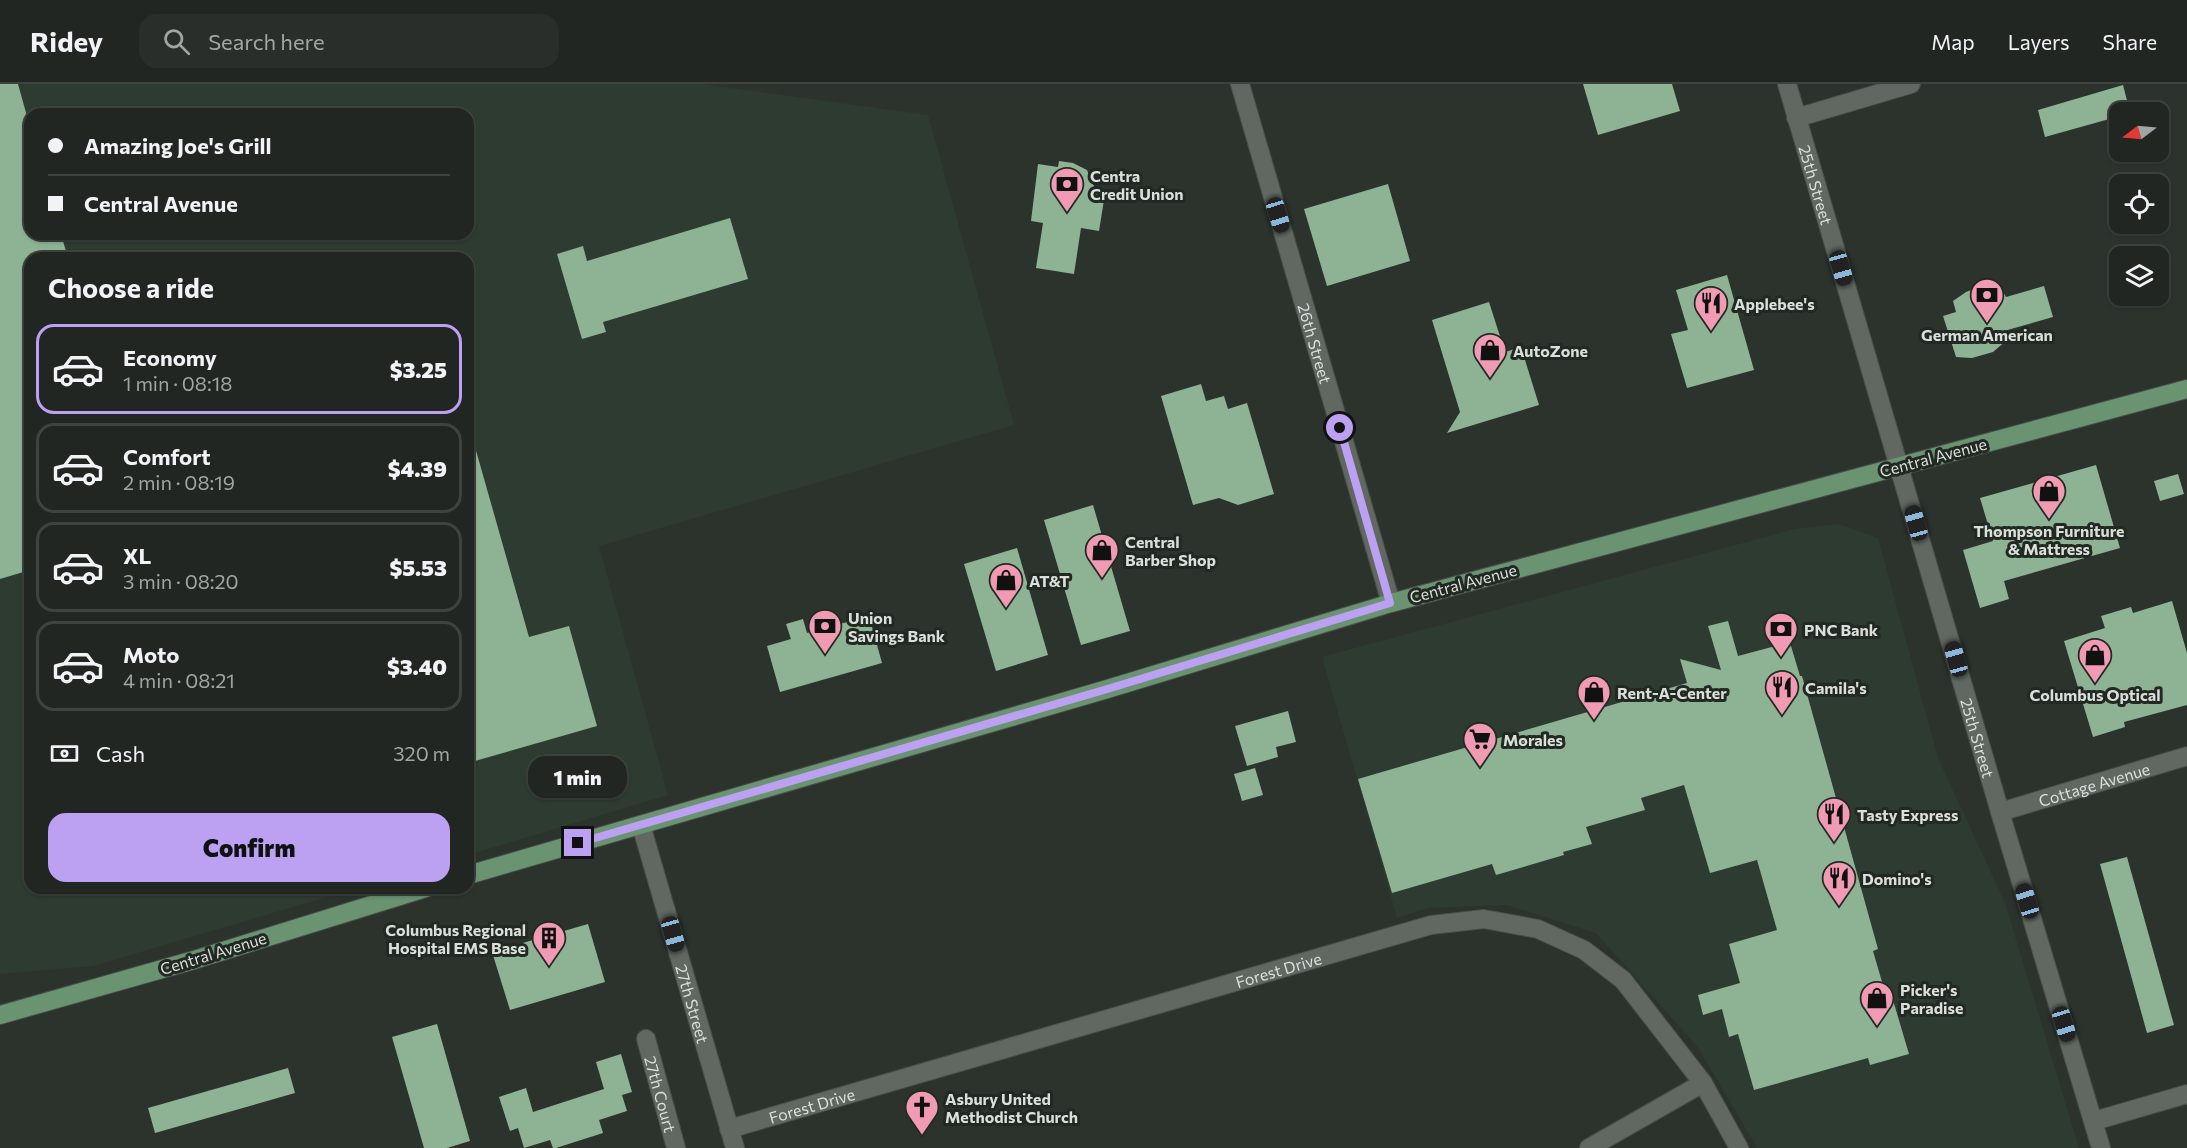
<!DOCTYPE html>
<meta charset="utf-8">
<style>
:root{--surface:#212622;--page:#292e2a;--text:#f1f3f6;--muted:#a2a5a5;--line:#3e4340;--accent:#bca0f2}
body{margin:0;font-family:Commissioner,sans-serif;background:var(--page);color:var(--text);height:100vh;display:flex;flex-direction:column;font-size:22px;white-space:nowrap}
*{box-sizing:border-box;margin:0}
p{font-size:20px;color:var(--muted)}
.icon{flex:none;width:33px;height:33px;fill:none;stroke:currentColor;stroke-width:2;stroke-linecap:round;stroke-linejoin:round}
.map{position:relative;flex:1;overflow:hidden}
.panel{position:absolute;left:24px;top:168px;width:450px;height:642px;display:flex;flex-direction:column;background:var(--surface);border-radius:18px;box-shadow:0 2px 4px #0004,0 0 0 2px var(--line)}
.panel>*{flex:none}
.banner{position:absolute;left:24px;top:24px;width:450px;height:132px;border-radius:18px;box-shadow:0 2px 4px #0004,0 0 0 2px var(--line);display:grid;align-content:center;height:132px;padding:0 24px;background:var(--surface)}
.needle{width:39px;rotate:254deg}
.controls{position:absolute;left:2109px;top:18px;display:grid;gap:12px}
.controls a{display:grid;place-items:center;width:60px;height:60px;border-radius:12px;background:var(--surface);box-shadow:0 2px 4px #0004,0 0 0 2px var(--line);font-size:30px}
.end{position:absolute;width:27px;height:27px;margin:-14px;border:8px solid #bca0f2;background:#111;box-shadow:0 0 0 3px #111}
.from{border-radius:50%}
.bubble{position:absolute;height:42px;border-radius:18px;background:var(--surface);box-shadow:0 2px 4px #0004,0 0 0 2px var(--line);font-size:20px;font-weight:800;line-height:42px;text-align:center}
.car{position:absolute;width:18px;height:36px;margin:-18px -9px;border-radius:8px;box-shadow:0 0 4px 2px #0007;background:linear-gradient(#222 24%,#8ab4d8 0 40%,#222 0 76%,#8ab4d8 0 86%,#222 0)}
.banner b{display:flex;align-items:center;gap:21px;height:57px;font-size:22px}
.banner b+b{border-top:2px solid var(--line)}
.banner i{width:15px;height:15px;background:var(--text)}
ul{padding:0;list-style:none}
li{display:flex;align-items:center;gap:18px;height:90px;margin:0 12px 9px;padding:0 12px;border:3px solid var(--line);border-radius:18px}
li div{flex:1}
li b{display:block;font-size:22px}
li em{font-style:normal;font-weight:800}
li.current{border-color:var(--accent)}
li>.icon{width:54px;height:54px;stroke-width:1.5}
h2{padding:0 24px;font-size:27px;line-height:72px}
.pay{display:flex;align-items:center;gap:15px;height:66px;padding:0 24px;font-size:22px}
.pay p{margin-inline-start:auto}
.button{display:flex;gap:12px;margin-top:auto;padding:12px 24px}
.button a{flex:1;height:69px;border-radius:18px;background:var(--accent);color:#111;font-size:24px;font-weight:800;line-height:69px;text-align:center}
header{display:flex;align-items:center;gap:36px;box-sizing:border-box;height:84px;padding:0 30px;background:var(--surface);border-bottom:2px solid var(--line)}
header strong{font-size:28px}
nav{display:flex;gap:33px;margin-inline-start:auto;font-size:21px}
.search{width:420px;height:54px;background:var(--page);display:flex;align-items:center;gap:15px;box-sizing:border-box;padding:0 21px;border-radius:18px;color:var(--muted);font-size:22px}
.map>svg:first-child{display:block}
.built{fill:#2e3b30;fill-rule:evenodd}
.building{fill:#8db394}
.lines{fill:none;stroke-linecap:round;stroke-linejoin:round}
.street-casing{stroke:#484e48;stroke-width:20}
.secondary-casing{stroke:#484e48;stroke-width:20}
.primary-casing{stroke:#484e48;stroke-width:20}
.street{stroke:#606861;stroke-width:18}
.secondary{stroke:#606861;stroke-width:18}
.primary{stroke:#6a9372;stroke-width:18}
.route{stroke:#bca0f2;stroke-width:8}
.labels{text-anchor:middle;dominant-baseline:central;stroke-width:6;stroke-linejoin:round;paint-order:stroke}
.poi-label{font-size:16px;font-weight:bold;fill:#dbdfdb;stroke:#222923;text-anchor:start}
.street-label{font-size:16px;fill:#dbdfdb;stroke:#222923}
</style>
<header>
<strong>Ridey</strong>
<div class="search"><svg class="icon" aria-label="search" viewBox="0 0 24 24"><circle cx="10" cy="10" r="6"/><path d="M15 15l6 6"/></svg>Search here</div>
<nav><a>Map</a><a>Layers</a><a>Share</a></nav>
</header>
<div class="map">
<svg width="2187" height="1064" viewBox="0 0 2187 1064">
<rect width="100%" height="100%" fill="#2c332d"/>
<path class="built" d="M0,0H701L928,31L1014,341L599,462L668,711L468,771V174H30V804H358L93,882L0,890ZM30,30H468V150H30Z
M1839,440L1878,454L1938,674L2005,819L2079,1064H1757L1697,962L1596,849L1507,821L1427,824L1397,834L1322,573L1795,445Z"/>
<path class="building" d="M0,0H18L30,43V150H61L68,174H30V486L0,495Z
M1583,0H1672L1680,27L1598,51Z
M2123,1L2130,28H2120V32L2045,53L2038,26Z
M1059,77L1073,79L1087,86L1100,116H1104L1099,147L1081,144L1074,190L1036,184L1043,139L1031,137L1038,80L1058,83Z
M1388,100L1410,177L1327,202L1304,125Z
M730,134L748,195L603,238L606,248L582,255L557,170L583,162L587,177Z
M1727,191L1754,286L1687,304L1671,250L1688,246L1676,206Z
M1984,201L2000,202L2006,213L2044,202L2053,233L2004,247L2007,256L1993,268L1972,274L1956,273L1943,232L1956,228L1953,217L1966,208Z
M1489,218L1505,268L1521,263L1539,321L1447,349L1460,328L1432,236Z
M1201,300L1206,317L1224,312L1228,325L1247,319L1274,410L1238,421L1219,414L1193,421L1161,312Z
M473,356L529,553L569,542L597,642L468,679V357Z
M2096,381L2120,464L2004,497L2009,515L1980,524L1963,466L1993,457L1980,414Z
M2178,390L2184,410L2160,417L2154,397Z
M1093,421L1130,547L1081,561L1044,436Z
M1017,464L1048,571L996,587L964,480Z
M2172,517L2187,569V621L2124,638L2125,643L2093,653L2064,557L2105,544L2101,532L2131,523L2133,529Z
M869,532L882,579L780,608L767,562L791,555L786,540L803,535L807,549Z
M1728,537L1738,572L1783,560L1784,564L1791,562L1800,592H1802L1878,865L1873,867L1885,908L1890,906L1909,970L1870,981L1868,974L1754,1006L1738,950L1729,953L1722,925L1703,931L1698,911L1740,899L1729,860L1777,846L1757,776L1710,789L1684,701L1641,714L1645,726L1586,743L1592,760L1563,768L1564,771L1496,791L1492,780L1392,809L1358,695L1687,599L1680,575L1721,586L1708,542Z
M1288,627L1296,658L1276,663L1278,673L1247,682L1235,642Z
M1255,684L1263,711L1242,717L1234,690Z
M2127,773L2174,941L2147,949L2100,780Z
M588,840L605,898L510,926L492,868Z
M437,940L470,1057L447,1064H424L392,953Z
M621,970L632,1008L622,1011L627,1027L599,1036L603,1049L556,1064H553L550,1056L524,1064L518,1044L510,1047L499,1013L526,1004L533,1028L604,1005L596,978Z
M288,984L295,1009L155,1049L148,1024Z"/>
<g class="lines">
<g class="street-casing">
<g id="street">
<path id="s1" d="M1240,0L1391,519"/>
<path d="M1796,34L1911,0"/>
<path id="s2" d="M2000,728L2187,672"/>
<path id="s3" d="M646,955L676,1064"/>
<path d="M2094,1037L2187,1010"/>
<path id="s4" d="M729,1045L1431,841L1484,835L1538,845L1584,866L1623,896L1703,999L1739,1064"/>
<path d="M1589,1064L1703,999"/>
</g>
</g>
<g class="secondary-casing">
<g id="secondary">
<path id="s5" d="M1787,0L2000,728L2101,1064"/>
<path id="s6" d="M641,741L735,1064"/>
</g>
</g>
<g class="primary-casing">
<path id="primary" d="M468,791L1104,606L1391,519L2187,305
M0,931L194,876L426,804"/>
</g>
<use href="#street" class="street"/>
<use href="#secondary" class="secondary"/>
<use href="#primary" class="primary"/>
</g>
<g class="lines">
<path class="route" d="M578,759L1104,606L1390,519L1340,344"/>
</g>
<defs>
<g id="bank-pin" transform="scale(1.725)"><path d="M0 17L-7.5 6A9.5 9.5 0 1 1 7.5 6Z" fill="#f09ab4" stroke="#222923"/><path d="M-6-4H6V4H-6ZM0-2.3a2.3 2.3 0 1 0 0 4.6a2.3 2.3 0 1 0 0-4.6Z" fill="#111"/></g>
<g id="restaurant-pin" transform="scale(1.725)"><path d="M0 17L-7.5 6A9.5 9.5 0 1 1 7.5 6Z" fill="#f09ab4" stroke="#222923"/><path d="M-5-6h1v4h1v-4h1v4h1v-4h1v5L-1.5 .5V6h-2V.5L-5-1ZM5-6V6H3V1.5H1.5Q1.5-4 5-6Z" fill="#111"/></g>
<g id="shop-pin" transform="scale(1.725)"><path d="M0 17L-7.5 6A9.5 9.5 0 1 1 7.5 6Z" fill="#f09ab4" stroke="#222923"/><path d="M-5-2.5h2.3a2.7 3.5 0 0 1 5.4 0H5L5.5 6h-11ZM-1.5-2.5h3a1.5 2.3 0 0 0-3 0Z" fill="#111"/></g>
<g id="supermarket-pin" transform="scale(1.725)"><path d="M0 17L-7.5 6A9.5 9.5 0 1 1 7.5 6Z" fill="#f09ab4" stroke="#222923"/><path d="M-6-5.5h2.5l.6 2H6L4.5 2H-2.5L-4.4-4H-6ZM-1.5 3.2a1.3 1.3 0 1 0 .1 0ZM3 3.2a1.3 1.3 0 1 0 .1 0Z" fill="#111"/></g>
<g id="building-pin" transform="scale(1.725)"><path d="M0 17L-7.5 6A9.5 9.5 0 1 1 7.5 6Z" fill="#f09ab4" stroke="#222923"/><path d="M-4-6H4V6H1V3H-1V6H-4ZM-2.5-4.3h1.7v1.8h-1.7ZM.8-4.3h1.7v1.8H.8ZM-2.5-1h1.7V.8h-1.7ZM.8-1h1.7V.8H.8Z" fill="#111"/></g>
<g id="church-pin" transform="scale(1.725)"><path d="M0 17L-7.5 6A9.5 9.5 0 1 1 7.5 6Z" fill="#f09ab4" stroke="#222923"/><path d="M-1.2-6h2.4v3.5h3.3v2.4h-3.3V6h-2.4V-.1h-3.3v-2.4h3.3Z" fill="#111"/></g>
</defs>
<g fill-rule="evenodd">
<use href="#bank-pin" x="1067" y="100"/>
<use href="#bank-pin" x="1987" y="211"/>
<use href="#restaurant-pin" x="1711" y="219"/>
<use href="#shop-pin" x="1490" y="266"/>
<use href="#shop-pin" x="2049" y="407"/>
<use href="#shop-pin" x="1102" y="466"/>
<use href="#shop-pin" x="1006" y="496"/>
<use href="#bank-pin" x="825" y="542"/>
<use href="#bank-pin" x="1781" y="545"/>
<use href="#shop-pin" x="2095" y="571"/>
<use href="#restaurant-pin" x="1782" y="603"/>
<use href="#shop-pin" x="1594" y="608"/>
<use href="#supermarket-pin" x="1480" y="655"/>
<use href="#restaurant-pin" x="1834" y="730"/>
<use href="#restaurant-pin" x="1839" y="794"/>
<use href="#building-pin" x="549" y="854"/>
<use href="#shop-pin" x="1877" y="914"/>
<use href="#church-pin" x="922" y="1023"/>
</g>
<g class="labels">
<g class="poi-label">
<text x="1090" y="91">Centra<tspan x="1090" dy="18">Credit Union</tspan></text>
<text x="1734" y="219">Applebee's</text>
<text x="1987" y="250" text-anchor="middle">German American</text>
<text x="1513" y="266">AutoZone</text>
<text x="2049" y="446" text-anchor="middle">Thompson Furniture<tspan x="2049" dy="18">&amp; Mattress</tspan></text>
<text x="1125" y="457">Central<tspan x="1125" dy="18">Barber Shop</tspan></text>
<text x="1029" y="496">AT&amp;T</text>
<text x="848" y="533">Union<tspan x="848" dy="18">Savings Bank</tspan></text>
<text x="1804" y="545">PNC Bank</text>
<text x="1805" y="603">Camila's</text>
<text x="1617" y="608">Rent-A-Center</text>
<text x="2095" y="610" text-anchor="middle">Columbus Optical</text>
<text x="1503" y="655">Morales</text>
<text x="1857" y="730">Tasty Express</text>
<text x="1862" y="794">Domino's</text>
<text x="526" y="845" text-anchor="end">Columbus Regional<tspan x="526" dy="18">Hospital EMS Base</tspan></text>
<text x="1900" y="905">Picker's<tspan x="1900" dy="18">Paradise</tspan></text>
<text x="945" y="1014">Asbury United<tspan x="945" dy="18">Methodist Church</tspan></text>
</g>
<g class="street-label">
<text stroke="none"><textPath href="#s5" startOffset="105">25th Street</textPath></text>
<text stroke="none"><textPath href="#s1" startOffset="270">26th Street</textPath></text>
<text transform="translate(1933 373) rotate(-15)">Central Avenue</text>
<text transform="translate(1463 499) rotate(-15)">Central Avenue</text>
<text stroke="none"><textPath href="#s5" startOffset="681">25th Street</textPath></text>
<text stroke="none"><textPath href="#s2" startOffset="98">Cottage Avenue</textPath></text>
<text transform="translate(213 869) rotate(-17)">Central Avenue</text>
<text stroke="none"><textPath href="#s4" startOffset="572">Forest Drive</textPath></text>
<text stroke="none"><textPath href="#s6" startOffset="186">27th Street</textPath></text>
<text stroke="none"><textPath href="#s3" startOffset="57">27th Court</textPath></text>
<text stroke="none"><textPath href="#s4" startOffset="86">Forest Drive</textPath></text>
</g>
</g>
</svg>
<div class="controls">
<a><svg class="needle" viewBox="-14 -14 28 28"><path d="M0-13l5 13h-10z" fill="#e53935"/><path d="M0 13l5-13h-10z" fill="#a2a5a5"/></svg></a>
<a><svg class="icon" aria-label="locate" viewBox="0 0 24 24"><circle cx="12" cy="12" r="6"/><path d="M12 2v4M12 18v4M2 12h4M18 12h4"/></svg></a>
<a><svg class="icon" aria-label="layers" viewBox="0 0 24 24"><path d="M12 4l9 5-9 5-9-5zM3 14l9 5 9-5"/></svg></a>
</div>
<i class="end from" style="left:1340px;top:344px"></i>
<i class="end" style="left:578px;top:759px"></i>
<div class="bubble" style="left:528px;top:672px;width:99px">1 min</div>
<i class="car" style="left:1278px;top:131px;rotate:163deg"></i>
<i class="car" style="left:1841px;top:184px;rotate:164deg"></i>
<i class="car" style="left:1916px;top:439px;rotate:344deg"></i>
<i class="car" style="left:1956px;top:575px;rotate:344deg"></i>
<i class="car" style="left:2027px;top:817px;rotate:343deg"></i>
<i class="car" style="left:673px;top:850px;rotate:164deg"></i>
<i class="car" style="left:2064px;top:940px;rotate:163deg"></i>
<div class="banner">
<b><i class="from"></i>Amazing Joe's Grill</b>
<b><i></i>Central Avenue</b>
</div>
<section class="panel">
<h2>Choose a ride</h2>
<ul>
<li class="current"><svg class="icon" aria-label="car" viewBox="0 0 24 24"><path d="M5 17H2v-5l4-1 3-4h7l3 4 3 1v5h-3M9 17h6M6 11h13"/><circle cx="7" cy="17" r="2"/><circle cx="17" cy="17" r="2"/></svg><div><b>Economy</b><p>1 min · 08:18</p></div><em>$3.25</em></li>
<li><svg class="icon" aria-label="car" viewBox="0 0 24 24"><path d="M5 17H2v-5l4-1 3-4h7l3 4 3 1v5h-3M9 17h6M6 11h13"/><circle cx="7" cy="17" r="2"/><circle cx="17" cy="17" r="2"/></svg><div><b>Comfort</b><p>2 min · 08:19</p></div><em>$4.39</em></li>
<li><svg class="icon" aria-label="car" viewBox="0 0 24 24"><path d="M5 17H2v-5l4-1 3-4h7l3 4 3 1v5h-3M9 17h6M6 11h13"/><circle cx="7" cy="17" r="2"/><circle cx="17" cy="17" r="2"/></svg><div><b>XL</b><p>3 min · 08:20</p></div><em>$5.53</em></li>
<li><svg class="icon" aria-label="car" viewBox="0 0 24 24"><path d="M5 17H2v-5l4-1 3-4h7l3 4 3 1v5h-3M9 17h6M6 11h13"/><circle cx="7" cy="17" r="2"/><circle cx="17" cy="17" r="2"/></svg><div><b>Moto</b><p>4 min · 08:21</p></div><em>$3.40</em></li>
</ul>
<div class="pay"><svg class="icon" aria-label="cash" viewBox="0 0 24 24"><path d="M3 7h18v10H3z"/><circle cx="12" cy="12" r="2"/></svg>Cash<p>320 m</p></div>
<div class="button"><a>Confirm</a></div>
</section>
</div>
